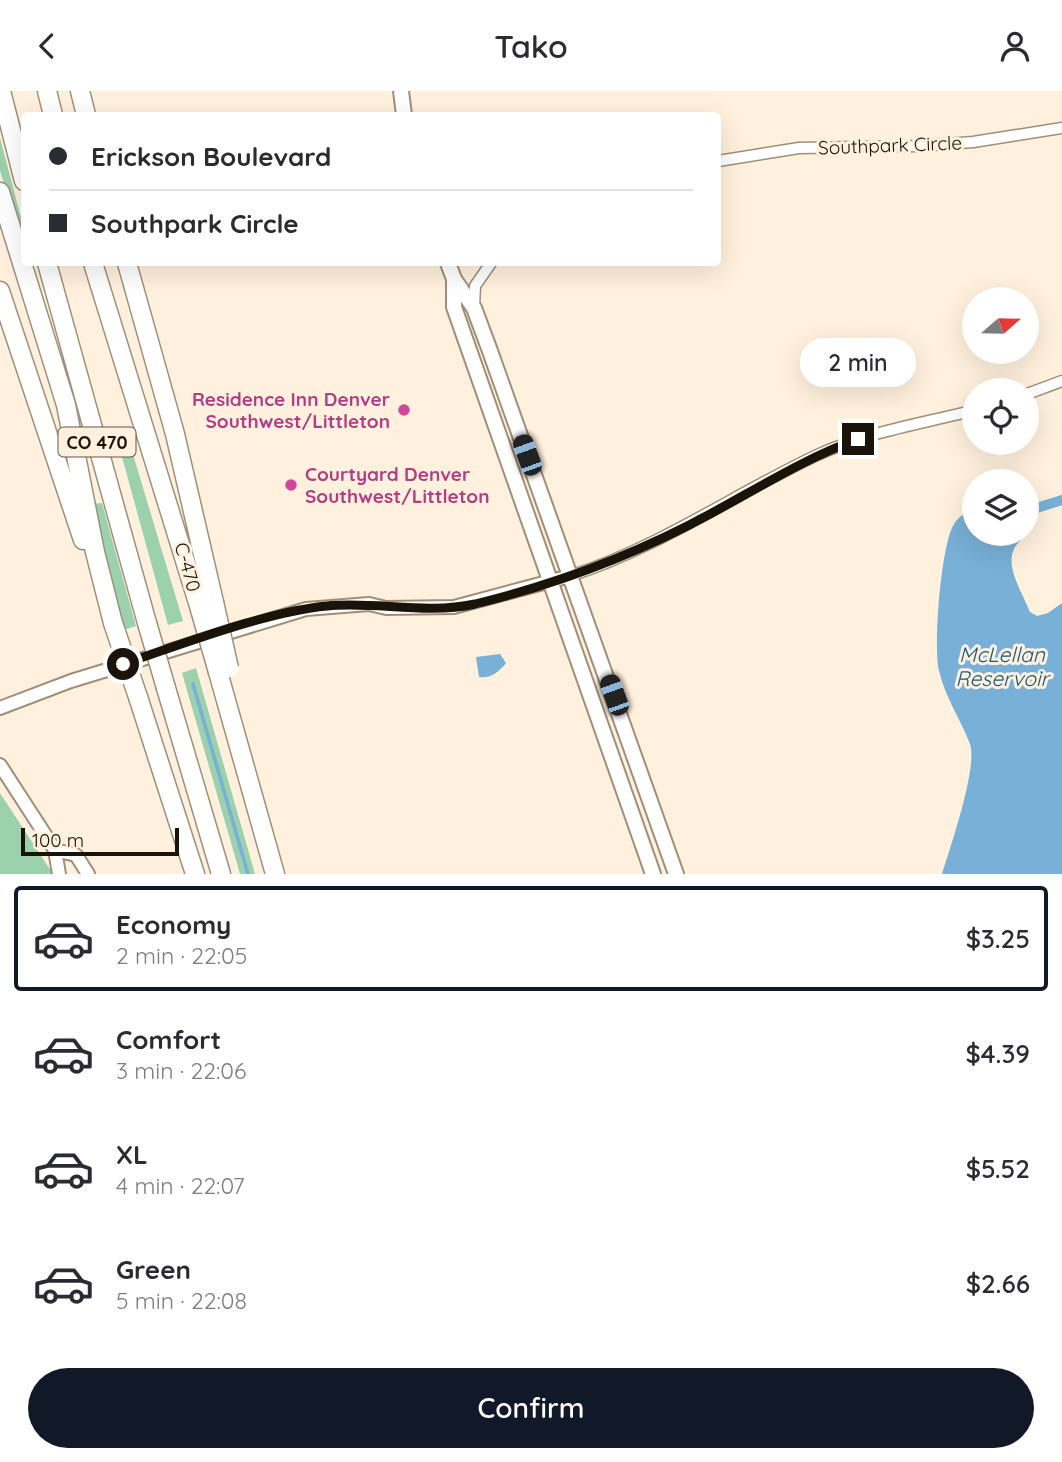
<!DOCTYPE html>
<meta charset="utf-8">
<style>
:root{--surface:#fff;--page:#f2f2f3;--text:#2b2b33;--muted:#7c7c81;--line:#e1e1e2;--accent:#111827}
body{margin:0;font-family:Quicksand,sans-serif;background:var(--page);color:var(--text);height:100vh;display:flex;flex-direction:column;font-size:26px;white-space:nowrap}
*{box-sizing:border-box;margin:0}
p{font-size:23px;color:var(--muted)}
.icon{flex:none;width:38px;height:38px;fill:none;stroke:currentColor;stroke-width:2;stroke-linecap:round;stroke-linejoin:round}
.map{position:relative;height:783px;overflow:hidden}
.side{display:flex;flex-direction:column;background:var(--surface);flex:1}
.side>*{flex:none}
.hud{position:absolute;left:21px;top:21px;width:700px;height:154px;border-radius:7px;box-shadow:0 7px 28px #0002;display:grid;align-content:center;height:154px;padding:0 28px;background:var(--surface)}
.needle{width:46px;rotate:70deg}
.controls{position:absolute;left:962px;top:196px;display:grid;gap:14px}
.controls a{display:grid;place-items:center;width:77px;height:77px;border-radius:50%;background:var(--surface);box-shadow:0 7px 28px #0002;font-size:35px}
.scale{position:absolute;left:21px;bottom:18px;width:158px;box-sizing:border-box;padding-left:7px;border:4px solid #19130a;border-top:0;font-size:19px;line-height:24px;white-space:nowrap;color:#19130a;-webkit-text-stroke:5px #fff1dd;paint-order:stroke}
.end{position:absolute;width:32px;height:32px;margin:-16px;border:9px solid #19130a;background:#fff;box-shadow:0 0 0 4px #fff}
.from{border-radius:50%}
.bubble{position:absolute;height:49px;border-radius:24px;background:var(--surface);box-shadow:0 7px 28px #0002;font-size:23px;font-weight:600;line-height:49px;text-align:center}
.car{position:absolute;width:21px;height:42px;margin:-21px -10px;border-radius:9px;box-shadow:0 0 5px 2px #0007;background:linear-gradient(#222 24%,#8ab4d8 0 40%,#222 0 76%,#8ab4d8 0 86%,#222 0)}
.hud b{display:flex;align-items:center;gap:24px;height:66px;font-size:26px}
.hud b+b{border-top:2px solid var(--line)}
.hud i{width:18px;height:18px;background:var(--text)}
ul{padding:12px 0 0;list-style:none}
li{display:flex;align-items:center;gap:21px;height:105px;margin:0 14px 10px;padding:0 14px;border:4px solid transparent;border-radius:7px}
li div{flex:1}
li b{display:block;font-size:26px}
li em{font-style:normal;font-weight:600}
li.current{border-color:var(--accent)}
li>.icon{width:63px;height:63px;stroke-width:1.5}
.cta{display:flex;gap:14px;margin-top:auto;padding:14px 28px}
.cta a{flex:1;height:80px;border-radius:42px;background:var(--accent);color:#fff;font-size:28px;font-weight:600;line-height:80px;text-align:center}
header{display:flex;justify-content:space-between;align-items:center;height:91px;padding:0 28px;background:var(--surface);font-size:32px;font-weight:600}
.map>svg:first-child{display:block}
.green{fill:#9bd2ad}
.water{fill:#79b0d7}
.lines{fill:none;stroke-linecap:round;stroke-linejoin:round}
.stream{stroke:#79b0d7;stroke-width:3.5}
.canal{stroke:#79b0d7;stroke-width:10}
.minor-casing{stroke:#9f8f78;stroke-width:13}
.tertiary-casing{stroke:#9f8f78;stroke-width:16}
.secondary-casing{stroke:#9f8f78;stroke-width:18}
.motorway-casing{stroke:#9f8f78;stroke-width:21}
.minor{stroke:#fff;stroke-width:10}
.tertiary{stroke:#fff;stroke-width:12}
.secondary{stroke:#fff;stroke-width:14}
.motorway{stroke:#fff;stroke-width:18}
.motorway-bridge-casing{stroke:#9f8f78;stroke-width:21;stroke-linecap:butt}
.motorway-bridge{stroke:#fff;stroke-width:18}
.route{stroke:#19130a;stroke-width:9}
.hotel-dot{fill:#d1479c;stroke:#fff1dd;stroke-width:2.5}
.labels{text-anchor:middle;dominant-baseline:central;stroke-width:6;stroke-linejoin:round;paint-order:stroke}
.shield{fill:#fff1dd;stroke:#5e5649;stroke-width:2}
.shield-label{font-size:18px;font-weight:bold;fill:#19130a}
.street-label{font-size:19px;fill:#19130a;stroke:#fff1dd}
.hotel-label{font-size:19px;font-weight:bold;fill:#b23c85;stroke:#fff1dd;text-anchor:end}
.water-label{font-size:21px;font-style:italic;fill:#16577d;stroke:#fff1dd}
</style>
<header><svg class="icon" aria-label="back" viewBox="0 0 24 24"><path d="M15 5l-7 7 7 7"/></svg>Tako<svg class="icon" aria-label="person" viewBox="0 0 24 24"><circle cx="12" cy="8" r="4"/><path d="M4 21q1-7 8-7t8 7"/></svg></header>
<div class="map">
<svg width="1062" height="783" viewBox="0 0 1062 783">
<rect width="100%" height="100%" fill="#fff1dd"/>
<path class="green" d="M0,47L24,138V159L0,80Z
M126,340L183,530L168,534L116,344Z
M102,412L136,535L124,539L110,496L92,413Z
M196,577L255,783H240L182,582Z
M0,702L53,783H0Z"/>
<path class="water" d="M975,416V443H1019L1021,449C999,468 1021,498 1030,521L1037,525L1048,522L1062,512V783H942C950,757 978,676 970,653C961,629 945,606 939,580C933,556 941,453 954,433C959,425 967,421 975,416Z
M500,563L506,572C499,581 490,588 479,586L476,566Z"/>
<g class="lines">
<path class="stream" d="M193,593L248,783"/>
<path class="canal" d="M1027,420L1062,409"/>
<g class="minor-casing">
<path id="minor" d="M718,70L799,57L919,55L973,51L1062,37
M474,216L475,195L491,172
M1027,303L1062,290
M570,485C658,457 733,404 815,365C866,341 921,333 975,319"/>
</g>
<g class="tertiary-casing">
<path id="tertiary" d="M0,617L71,590L306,518L369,513L386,517L454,516L570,485
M0,674L55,759L59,783
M55,759L76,764L88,783"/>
</g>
<g class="secondary-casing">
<path id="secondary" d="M401,0L404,24
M448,172L454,188L474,217L490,260L676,783
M454,188V216L653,783"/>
</g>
<g class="motorway-casing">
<path id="motorway" d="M1,0L24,90
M47,0L53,24
M80,0L86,24
M0,101L66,314L95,461L113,532
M47,172L147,532
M93,172L199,515
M127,172L175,343L214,511
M0,200L83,449
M218,581L275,783
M166,597L221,783
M139,609L195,783"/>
</g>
<use href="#minor" class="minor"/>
<use href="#tertiary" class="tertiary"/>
<use href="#secondary" class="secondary"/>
<use href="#motorway" class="motorway"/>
<g class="motorway-bridge-casing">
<path id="motorway-bridge" d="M214,511L229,577
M199,515L218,581
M113,532L139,609
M147,532L166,597"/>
</g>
<use href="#motorway-bridge" class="motorway-bridge"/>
</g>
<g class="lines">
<path class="route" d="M123,573C183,553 265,521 327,515C376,510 425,524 475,513C557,493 637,463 712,422C760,396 806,367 858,348"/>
</g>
<g class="hotel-dot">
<circle cx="404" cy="319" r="7"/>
<circle cx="291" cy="394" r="7"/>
</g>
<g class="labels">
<rect class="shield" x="58.5" y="336.5" width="77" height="29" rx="5"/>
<g class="shield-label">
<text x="97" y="351">CO 470</text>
</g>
<g class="street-label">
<text transform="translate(890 54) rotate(-2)">Southpark Circle</text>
<text transform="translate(188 476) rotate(74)">C-470</text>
</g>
<g class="hotel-label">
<text x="390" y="308">Residence Inn Denver<tspan x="390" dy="22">Southwest/Littleton</tspan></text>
<text x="305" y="383" text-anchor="start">Courtyard Denver<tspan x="305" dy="22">Southwest/Littleton</tspan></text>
</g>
<g class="water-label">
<text x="1002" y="563">McLellan<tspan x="1002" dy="24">Reservoir</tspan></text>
</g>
</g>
</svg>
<div class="controls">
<a><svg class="needle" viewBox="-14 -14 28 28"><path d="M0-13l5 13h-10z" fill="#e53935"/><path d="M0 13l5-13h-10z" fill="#7c7c81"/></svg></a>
<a><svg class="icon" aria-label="locate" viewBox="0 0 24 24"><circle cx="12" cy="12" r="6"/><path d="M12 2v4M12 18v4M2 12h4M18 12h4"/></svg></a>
<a><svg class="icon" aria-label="layers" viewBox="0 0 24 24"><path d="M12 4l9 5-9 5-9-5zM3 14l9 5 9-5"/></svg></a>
</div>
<div class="scale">100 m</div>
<i class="end from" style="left:123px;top:573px"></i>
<i class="end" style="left:858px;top:348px"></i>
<div class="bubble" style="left:800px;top:247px;width:116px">2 min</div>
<i class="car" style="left:527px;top:364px;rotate:340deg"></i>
<i class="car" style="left:614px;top:604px;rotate:340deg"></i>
<div class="hud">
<b><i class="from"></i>Erickson Boulevard</b>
<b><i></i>Southpark Circle</b>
</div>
</div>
<section class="side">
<ul>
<li class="current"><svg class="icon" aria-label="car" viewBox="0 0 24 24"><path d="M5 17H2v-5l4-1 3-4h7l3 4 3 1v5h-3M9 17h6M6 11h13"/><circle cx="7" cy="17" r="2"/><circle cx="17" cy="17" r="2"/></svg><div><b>Economy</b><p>2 min · 22:05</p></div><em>$3.25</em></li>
<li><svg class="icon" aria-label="car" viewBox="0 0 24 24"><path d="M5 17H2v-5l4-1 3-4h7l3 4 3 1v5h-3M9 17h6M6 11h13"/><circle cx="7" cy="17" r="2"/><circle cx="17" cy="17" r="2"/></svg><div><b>Comfort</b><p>3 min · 22:06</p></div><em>$4.39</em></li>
<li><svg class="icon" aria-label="car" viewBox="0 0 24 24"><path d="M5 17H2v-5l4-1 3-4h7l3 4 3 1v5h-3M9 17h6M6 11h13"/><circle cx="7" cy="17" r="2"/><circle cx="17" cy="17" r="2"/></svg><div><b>XL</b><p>4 min · 22:07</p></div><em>$5.52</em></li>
<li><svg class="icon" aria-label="car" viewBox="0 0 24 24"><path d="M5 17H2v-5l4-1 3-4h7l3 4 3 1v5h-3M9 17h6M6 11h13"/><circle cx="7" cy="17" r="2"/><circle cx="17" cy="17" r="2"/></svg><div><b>Green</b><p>5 min · 22:08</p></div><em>$2.66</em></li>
</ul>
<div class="cta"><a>Confirm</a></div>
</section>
